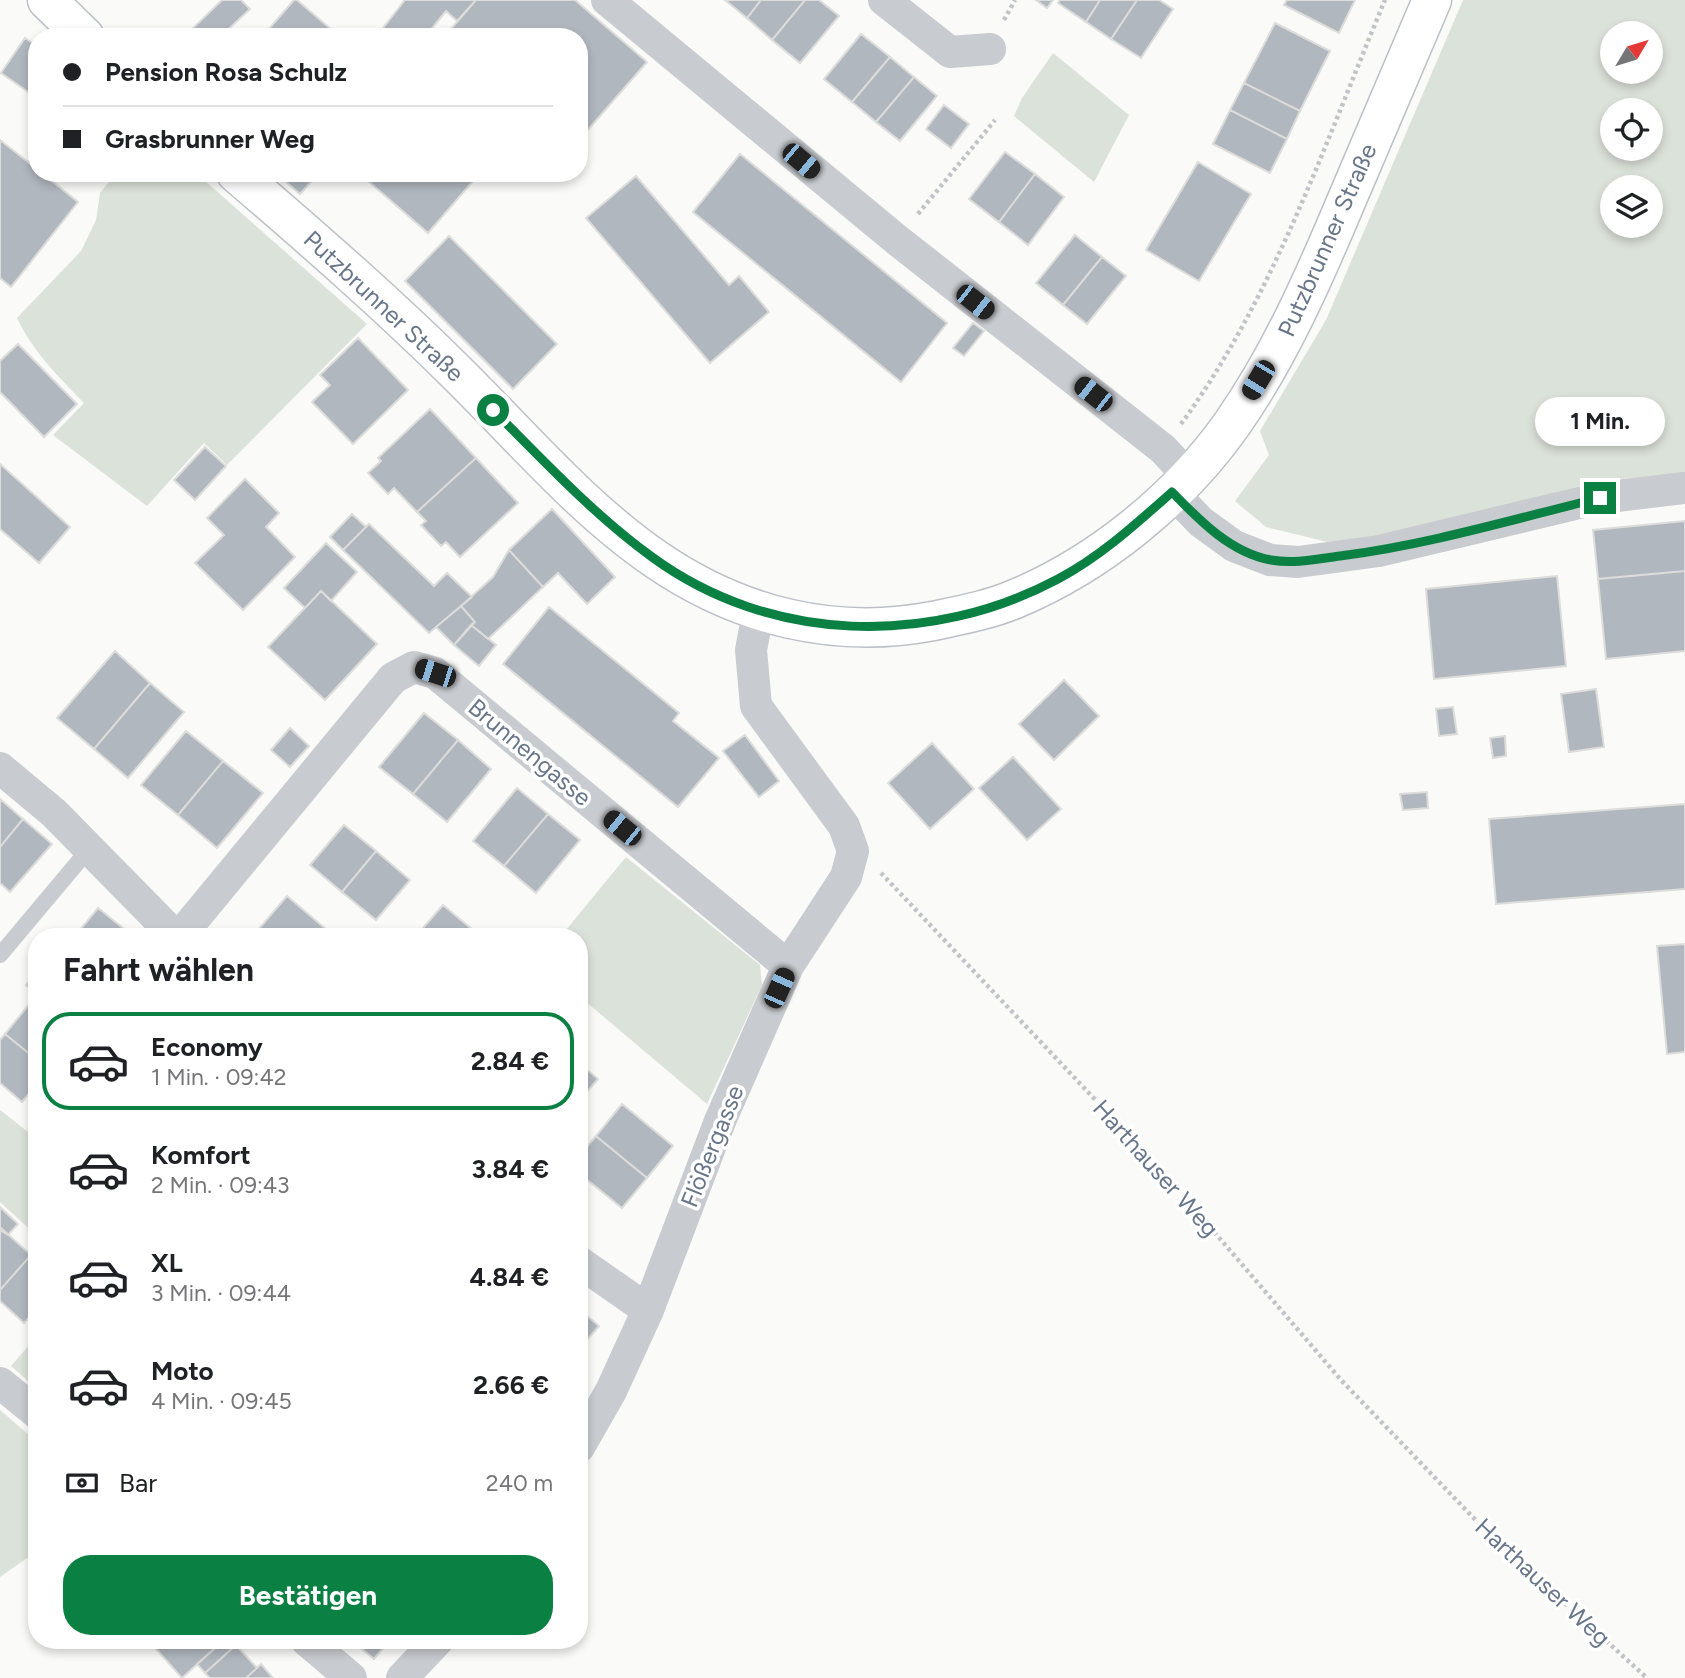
<!DOCTYPE html>
<html lang="de">
<meta charset="utf-8">
<style>
:root{--surface:#fff;--page:#f6f6f6;--text:#202124;--muted:#757577;--line:#e0e0e0;--accent:#0b8043}
body{margin:0;font-family:Figtree,sans-serif;background:var(--page);color:var(--text);height:100vh;display:flex;flex-direction:column;font-size:26px;white-space:nowrap}
*{box-sizing:border-box;margin:0}
p{font-size:23px;color:var(--muted)}
.icon{flex:none;width:38px;height:38px;fill:none;stroke:currentColor;stroke-width:2;stroke-linecap:round;stroke-linejoin:round}
.map{position:relative;flex:1;overflow:hidden}
.panel{position:absolute;left:28px;top:928px;width:560px;height:721px;display:flex;flex-direction:column;background:var(--surface);border-radius:28px;box-shadow:0 4px 10px #0003}
.panel>*{flex:none}
.hud{position:absolute;left:28px;top:28px;width:560px;height:154px;border-radius:28px;box-shadow:0 4px 10px #0003;display:grid;align-content:center;height:154px;padding:0 35px;background:var(--surface)}
.needle{width:46px;rotate:52deg}
.controls{position:absolute;left:1600px;top:21px;display:grid;gap:14px}
.controls a{display:grid;place-items:center;width:63px;height:63px;border-radius:50%;background:var(--surface);box-shadow:0 4px 10px #0003;font-size:35px}
.end{position:absolute;width:32px;height:32px;margin:-16px;border:9px solid #0b8043;background:#fff;box-shadow:0 0 0 4px #fff}
.from{border-radius:50%}
.bubble{position:absolute;height:49px;border-radius:24px;background:var(--surface);box-shadow:0 4px 10px #0003;font-size:23px;font-weight:700;line-height:49px;text-align:center}
.car{position:absolute;width:21px;height:42px;margin:-21px -10px;border-radius:9px;box-shadow:0 0 5px 2px #0007;background:linear-gradient(#222 24%,#8ab4d8 0 40%,#222 0 76%,#8ab4d8 0 86%,#222 0)}
.hud b{display:flex;align-items:center;gap:24px;height:66px;font-size:26px}
.hud b+b{border-top:2px solid var(--line)}
.hud i{width:18px;height:18px;background:var(--text)}
ul{padding:0;list-style:none}
li{display:flex;align-items:center;gap:21px;height:98px;margin:0 14px 10px;padding:0 21px;border:4px solid transparent;border-radius:28px}
li div{flex:1}
li b{display:block;font-size:26px}
li em{font-style:normal;font-weight:700}
li.active{border-color:var(--accent)}
li>.icon{width:63px;height:63px;stroke-width:1.5}
h2{padding:0 35px;font-size:32px;line-height:84px}
.pay{display:flex;align-items:center;gap:18px;height:77px;padding:0 35px;font-size:26px}
.pay p{margin-inline-start:auto}
.action{display:flex;gap:14px;margin-top:auto;padding:14px 35px}
.action a{flex:1;height:80px;border-radius:28px;background:var(--accent);color:#fff;font-size:28px;font-weight:700;line-height:80px;text-align:center}
.map>svg:first-child{display:block}
.green{fill:#dbe2d9;fill-rule:evenodd}
.building{fill:#b1b7bf;stroke:#dcdcda;stroke-width:2}
.lines{fill:none;stroke-linecap:round;stroke-linejoin:round}
.secondary-casing{stroke:#bcc0c6;stroke-width:41}
.path{stroke:#c1c3c6;stroke-width:4.5;stroke-dasharray:3.5 3.5;stroke-linecap:butt}
.service{stroke:#c8cbcf;stroke-width:16}
.minor{stroke:#c8cbcf;stroke-width:32}
.secondary{stroke:#fff;stroke-width:38}
.route{stroke:#0b8043;stroke-width:9}
.labels{text-anchor:middle;dominant-baseline:central;stroke-width:7;stroke-linejoin:round;paint-order:stroke}
.street-label{font-size:24px;fill:#68768a;stroke:#fff}
</style>
<div class="map">
<svg width="1685" height="1678" viewBox="0 0 1685 1678">
<rect width="100%" height="100%" fill="#fafaf8"/>
<path class="green" d="M1463,0H1685V473L1601,481L1344,546L1266,527L1235,501L1269,455L1260,431L1326,320ZM1612,33H1650V72H1612ZM1612,110H1650V149H1612ZM1612,187H1650V226H1612Z
M1053,53L1129,115L1094,182L1014,116L1022,98Z
M116,173H196L367,324L227,465L204,443L147,506L53,435L84,403C58,376 33,352 17,318L81,251L96,220L100,193Z
M626,857L760,965L762,985L707,1104L579,996V936H561Z
M0,1110L37,1139V1236L0,1202Z
M37,1336V1389L11,1366Z
M0,1410L37,1442V1551L0,1577Z"/>
<path class="building" d="M222,0H241L250,9L220,37H191L188,33Z
M294,0H297L340,37H262Z
M405,0H476L457,21L446,11L425,37H376Z
M476,0H575L647,62L579,140V37H444Z
M725,0H761L747,18Z
M761,0H805L772,40L747,18Z
M805,0H819L839,16L800,63L772,40Z
M1036,0H1053L1047,8Z
M1060,0H1100L1086,22L1058,3Z
M1100,0H1137L1111,39L1086,22Z
M1137,0H1159L1173,9L1141,58L1111,39Z
M1287,0H1355L1339,33L1284,5Z
M1275,23L1330,51L1300,111L1244,83Z
M861,34L890,57L852,102L824,79Z
M25,38L37,46V98L1,73Z
M890,57L914,77L876,122L852,102Z
M914,77L937,96L900,141L876,122Z
M1244,83L1300,111L1287,139L1230,110Z
M944,105L969,124L951,148L926,129Z
M1230,110L1287,139L1270,173L1213,144Z
M0,140L37,169V173H42L78,202L11,287L0,278Z
M1005,152L1035,174L999,222L969,199Z
M740,154L947,323L901,382L693,212Z
M1198,162L1251,194L1199,281L1146,250Z
M276,173H319L300,194Z
M359,173H480L428,233Z
M1035,174L1064,197L1028,245L999,222Z
M636,176L729,285L739,276L769,312L710,363L586,218Z
M1075,235L1102,257L1063,305L1036,283Z
M449,236L557,344L513,389L405,281Z
M1102,257L1126,276L1087,324L1063,305Z
M973,323L984,331L964,356L953,348Z
M358,338L408,390L353,444L312,402L330,385L320,375Z
M18,344L77,404L44,437L0,392V361Z
M430,409L476,458L417,512L394,488L388,494L368,473L381,461L378,458Z
M205,447L226,466L195,500L174,480Z
M476,458L518,503L460,557L446,542L441,546L421,525L426,521L417,512Z
M0,464L70,527L39,563L0,529Z
M245,479L279,513L266,527L295,557L243,610L195,563L224,535L207,518Z
M552,509L615,577L587,604L558,573L543,587L509,550Z
M352,514L366,527L343,550L330,537Z
M1685,521V571L1598,579L1593,530Z
M369,524L434,586L447,573L472,597L429,633L343,550Z
M326,543L357,572L331,601L321,591L305,608L284,588Z
M509,550L543,587L488,639L471,625L475,622L461,606L493,577Z
M1685,571V651L1606,659L1598,579Z
M1557,576L1566,666L1434,679L1426,589Z
M321,591L377,644L325,700L268,647Z
M461,606L475,622L454,645L436,627Z
M549,607L679,713L673,721L719,758L678,807L503,664Z
M471,625L496,645L479,666L454,645Z
M115,651L150,683L94,749L57,718Z
M1064,680L1099,716L1054,760L1019,724Z
M150,683L184,712L128,778L94,749Z
M1596,689L1604,747L1569,752L1561,694Z
M1453,707L1457,734L1439,736L1436,709Z
M424,713L458,740L413,794L379,767Z
M290,728L309,746L290,767L271,750Z
M186,731L223,761L178,815L141,785Z
M745,735L779,781L759,797L723,751Z
M1505,736L1506,756L1493,758L1490,738Z
M458,740L491,769L447,822L413,794Z
M932,743L974,789L930,829L888,783Z
M1013,757L1061,809L1027,840L979,788Z
M223,761L263,793L217,848L178,815Z
M517,788L548,814L504,866L473,841Z
M1427,792L1428,808L1403,810L1400,794Z
M0,799L23,819L0,847Z
M1685,804V889L1496,904L1489,819Z
M548,814L580,840L536,893L504,866Z
M23,819L52,844L10,892L0,883V847Z
M344,825L376,851L342,892L310,865Z
M376,851L410,880L376,920L342,892Z
M287,896L334,936H253Z
M443,905L474,931L470,936H416Z
M98,908L133,936H75Z
M1685,944V1052L1667,1054L1657,946Z
M37,972V994L26,985Z
M31,1002L37,1007V1060L5,1034Z
M5,1034L37,1060V1084L22,1102L0,1083V1040Z
M579,1063L598,1079L579,1101Z
M622,1104L673,1146L647,1178L596,1136Z
M596,1136L647,1178L622,1208L579,1173V1156Z
M0,1207L18,1224L8,1235L0,1230Z
M1,1228L31,1255L0,1290V1230Z
M31,1255L37,1260V1309L24,1323L0,1301V1290Z
M579,1309L599,1326L579,1349Z
M148,1640H224L182,1678Z
M224,1640H232L236,1645L205,1673L197,1664Z
M351,1640H390L374,1659Z
M236,1645L257,1668L246,1678H210L205,1673Z
M261,1664L273,1678H246L257,1668Z"/>
<g class="lines">
<g class="secondary-casing">
<path id="secondary" d="M47,0L85,37
M236,173C314,240 391,307 464,380C525,441 585,511 657,560C739,616 834,640 933,621C961,615 989,610 1015,599C1099,564 1179,499 1232,424C1279,357 1313,280 1345,204C1374,136 1403,68 1432,0"/>
</g>
<path class="path" d="M1004,20L1015,0
M918,214L995,120
M1181,424C1273,298 1325,143 1385,0
M881,873L1156,1164L1341,1380L1489,1534L1647,1678"/>
<path class="service" d="M0,955L89,849"/>
<path class="minor" d="M607,0L897,240L1163,449L1188,476
M884,0L950,52L990,49
M1172,492L1201,522L1234,546L1270,560L1298,562L1379,551L1600,498L1685,488
M0,768L54,813L175,936
M180,936L393,678L414,667L435,673L788,966
M579,1262L648,1310
M0,1383L37,1413
M579,1447L611,1391L648,1310L720,1121L788,966L846,877L853,851L844,826L756,706L751,650L758,613
M306,1640L351,1678
M402,1678L438,1640"/>
<use href="#secondary" class="secondary"/>
</g>
<g class="lines">
<path class="route" d="M493,410C544,461 594,515 652,557C771,644 930,647 1058,579C1101,556 1136,524 1172,492C1199,520 1231,553 1271,560C1294,564 1317,559 1340,556C1427,545 1514,519 1600,498"/>
</g>
<g class="labels">
<g class="street-label">
<text transform="translate(1327 240) rotate(-66)">Putzbrunner Straße</text>
<text transform="translate(384 306) rotate(43)">Putzbrunner Straße</text>
<text transform="translate(530 752) rotate(40)">Brunnengasse</text>
<text transform="translate(712 1146) rotate(-68)">Flößergasse</text>
<text transform="translate(1156 1168) rotate(48)">Harthauser Weg</text>
<text transform="translate(1543 1582) rotate(43)">Harthauser Weg</text>
</g>
</g>
</svg>
<div class="controls">
<a><svg class="needle" viewBox="-14 -14 28 28"><path d="M0-13l5 13h-10z" fill="#e53935"/><path d="M0 13l5-13h-10z" fill="#757577"/></svg></a>
<a><svg class="icon" aria-label="locate" viewBox="0 0 24 24"><circle cx="12" cy="12" r="6"/><path d="M12 2v4M12 18v4M2 12h4M18 12h4"/></svg></a>
<a><svg class="icon" aria-label="layers" viewBox="0 0 24 24"><path d="M12 4l9 5-9 5-9-5zM3 14l9 5 9-5"/></svg></a>
</div>
<i class="end from" style="left:493px;top:410px"></i>
<i class="end" style="left:1600px;top:498px"></i>
<div class="bubble" style="left:1535px;top:397px;width:130px">1 Min.</div>
<i class="car" style="left:801px;top:161px;rotate:130deg"></i>
<i class="car" style="left:975px;top:302px;rotate:128deg"></i>
<i class="car" style="left:1258px;top:380px;rotate:211deg"></i>
<i class="car" style="left:1093px;top:394px;rotate:308deg"></i>
<i class="car" style="left:435px;top:673px;rotate:288deg"></i>
<i class="car" style="left:622px;top:828px;rotate:309deg"></i>
<i class="car" style="left:779px;top:988px;rotate:24deg"></i>
<div class="hud">
<b><i class="from"></i>Pension Rosa Schulz</b>
<b><i></i>Grasbrunner Weg</b>
</div>
<section class="panel">
<h2>Fahrt wählen</h2>
<ul>
<li class="active"><svg class="icon" aria-label="car" viewBox="0 0 24 24"><path d="M5 17H2v-5l4-1 3-4h7l3 4 3 1v5h-3M9 17h6M6 11h13"/><circle cx="7" cy="17" r="2"/><circle cx="17" cy="17" r="2"/></svg><div><b>Economy</b><p>1 Min. · 09:42</p></div><em>2.84 €</em></li>
<li><svg class="icon" aria-label="car" viewBox="0 0 24 24"><path d="M5 17H2v-5l4-1 3-4h7l3 4 3 1v5h-3M9 17h6M6 11h13"/><circle cx="7" cy="17" r="2"/><circle cx="17" cy="17" r="2"/></svg><div><b>Komfort</b><p>2 Min. · 09:43</p></div><em>3.84 €</em></li>
<li><svg class="icon" aria-label="car" viewBox="0 0 24 24"><path d="M5 17H2v-5l4-1 3-4h7l3 4 3 1v5h-3M9 17h6M6 11h13"/><circle cx="7" cy="17" r="2"/><circle cx="17" cy="17" r="2"/></svg><div><b>XL</b><p>3 Min. · 09:44</p></div><em>4.84 €</em></li>
<li><svg class="icon" aria-label="car" viewBox="0 0 24 24"><path d="M5 17H2v-5l4-1 3-4h7l3 4 3 1v5h-3M9 17h6M6 11h13"/><circle cx="7" cy="17" r="2"/><circle cx="17" cy="17" r="2"/></svg><div><b>Moto</b><p>4 Min. · 09:45</p></div><em>2.66 €</em></li>
</ul>
<div class="pay"><svg class="icon" aria-label="cash" viewBox="0 0 24 24"><path d="M3 7h18v10H3z"/><circle cx="12" cy="12" r="2"/></svg>Bar<p>240 m</p></div>
<div class="action"><a>Bestätigen</a></div>
</section>
</div>
